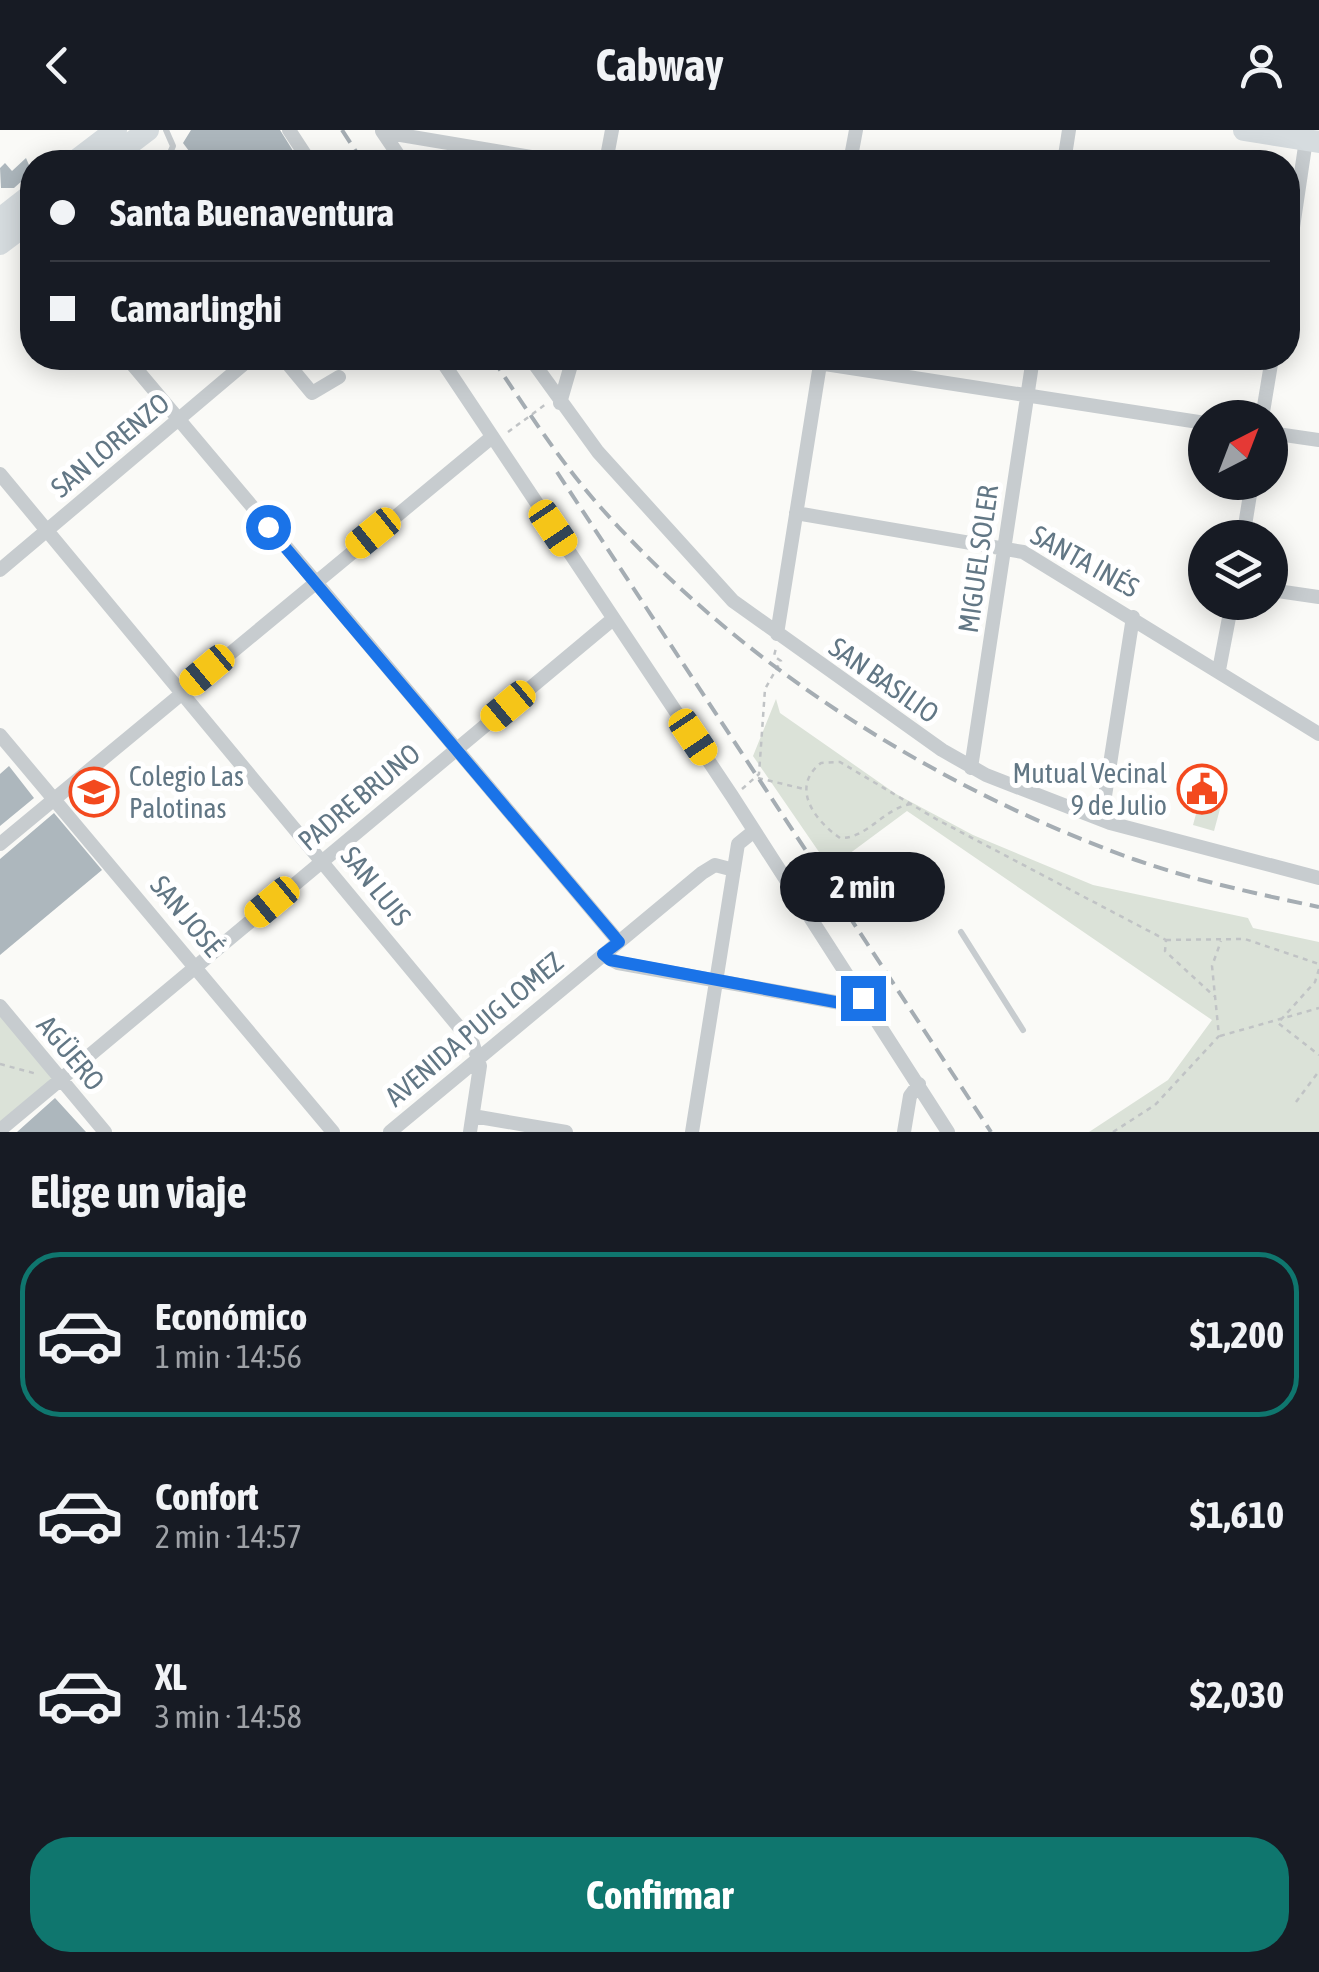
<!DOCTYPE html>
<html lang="es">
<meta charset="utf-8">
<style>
:root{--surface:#171b24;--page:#242831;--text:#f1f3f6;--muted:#9ea1a6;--line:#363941;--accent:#0f766e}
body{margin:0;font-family:"Asap Condensed",sans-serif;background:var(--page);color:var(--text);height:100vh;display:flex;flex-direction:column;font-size:38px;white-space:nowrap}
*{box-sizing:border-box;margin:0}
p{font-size:32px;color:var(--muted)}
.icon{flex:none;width:55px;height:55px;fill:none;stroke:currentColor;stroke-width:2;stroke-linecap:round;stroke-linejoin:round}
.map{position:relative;height:1002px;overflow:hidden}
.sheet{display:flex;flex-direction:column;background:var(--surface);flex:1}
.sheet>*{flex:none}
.hud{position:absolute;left:20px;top:20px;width:1280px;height:220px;border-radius:40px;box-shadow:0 5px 25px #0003;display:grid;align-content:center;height:220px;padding:0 30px;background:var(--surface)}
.needle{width:65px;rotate:42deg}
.buttons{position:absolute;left:1188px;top:270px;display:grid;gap:20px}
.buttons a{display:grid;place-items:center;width:100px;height:100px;border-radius:50%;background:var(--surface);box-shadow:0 5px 25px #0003;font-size:50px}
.end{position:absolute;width:45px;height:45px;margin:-22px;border:12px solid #1a73e8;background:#fff;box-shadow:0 0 0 5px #fff}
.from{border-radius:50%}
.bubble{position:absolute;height:70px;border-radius:35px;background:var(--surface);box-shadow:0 5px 25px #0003;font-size:32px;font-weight:700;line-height:70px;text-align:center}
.car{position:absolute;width:30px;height:60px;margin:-30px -15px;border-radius:12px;box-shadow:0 0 8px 2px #0007;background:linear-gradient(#f5c518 24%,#345 0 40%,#f5c518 0 76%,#345 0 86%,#f5c518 0)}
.hud b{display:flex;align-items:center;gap:35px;height:95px;font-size:38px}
.hud b+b{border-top:2px solid var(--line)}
.hud i{width:25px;height:25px;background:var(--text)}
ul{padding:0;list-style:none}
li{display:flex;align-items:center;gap:30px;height:165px;margin:0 20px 15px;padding:0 10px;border:5px solid transparent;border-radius:40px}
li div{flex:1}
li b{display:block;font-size:38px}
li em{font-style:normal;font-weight:700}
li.selected{border-color:var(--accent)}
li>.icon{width:90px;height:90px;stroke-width:1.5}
h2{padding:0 30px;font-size:45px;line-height:120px}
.button{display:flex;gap:20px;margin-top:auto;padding:20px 30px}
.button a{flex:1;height:115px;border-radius:40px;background:var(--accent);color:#fff;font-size:40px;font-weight:700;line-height:115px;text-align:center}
header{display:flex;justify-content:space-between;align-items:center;height:130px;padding:0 30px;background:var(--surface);font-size:45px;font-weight:700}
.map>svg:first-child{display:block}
.green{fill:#dbe2d8}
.building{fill:#adb7bd}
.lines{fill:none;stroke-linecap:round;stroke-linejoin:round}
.path{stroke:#c0c3c5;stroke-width:2.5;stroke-dasharray:5 5;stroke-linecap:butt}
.service{stroke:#c7cccf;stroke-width:6}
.minor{stroke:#c7cccf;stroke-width:14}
.primary{stroke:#d6dcdf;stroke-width:22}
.rail{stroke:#a5adb3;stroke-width:4;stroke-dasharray:15 8;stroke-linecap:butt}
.route{stroke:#1a73e8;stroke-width:12}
.labels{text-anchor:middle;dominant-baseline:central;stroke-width:10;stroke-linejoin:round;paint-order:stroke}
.street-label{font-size:28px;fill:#627785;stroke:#fff}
.poi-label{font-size:28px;fill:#627785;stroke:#fff;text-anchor:end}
</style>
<header><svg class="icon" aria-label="back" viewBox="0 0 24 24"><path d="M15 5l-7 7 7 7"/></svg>Cabway<svg class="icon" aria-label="person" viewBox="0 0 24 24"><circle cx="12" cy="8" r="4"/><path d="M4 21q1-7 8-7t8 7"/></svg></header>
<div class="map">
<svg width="1319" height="1002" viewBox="0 0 1319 1002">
<rect width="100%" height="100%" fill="#fafaf7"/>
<path class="green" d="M776,569L780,583L896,664L973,705L1093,755L1248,788L1253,798L1319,812V1002H1089L1168,950L1212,890L907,681L830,738L753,626Z
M1206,647L1227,653L1214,701L1193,695Z
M0,876L61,950L0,1000Z"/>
<path class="building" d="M191,0H280L300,32H176L189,21L183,13Z
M26,28L32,42L14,58H1L0,38L5,33L12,41Z
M9,636L34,668L0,696V644Z
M54,683L102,740L0,825V729Z
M55,968L86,1002H17Z"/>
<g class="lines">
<path class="path" d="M508,302L546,274
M758,648L804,659
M742,659L759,644L765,559L781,531L774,526L776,518
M911,674C884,678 867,709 840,708C814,690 790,657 821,633L840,632L936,689L1166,810L1165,821L1214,866
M1166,810L1245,809L1319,834
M1319,839L1315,852L1278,893L1319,925
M1220,906L1319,878
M0,934L37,944
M1296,972L1319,941
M1113,1002L1155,975L1219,906L1212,836L1221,811"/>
<path class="service" d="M166,0L173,16L166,32
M961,802L1023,900"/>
<path class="minor" d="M289,0L310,32
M382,1L403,32
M383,2L561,32
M606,32L612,0
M850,32L856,0
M1064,32L1069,0
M14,94L32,116
M1288,131L1307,3
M127,228L619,812
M283,228L312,263L339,247
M440,228L732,666L948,1002
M530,228L598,322L733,471L942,620L986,645L1110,693L1319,748
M786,228L1205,293
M560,273L573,228
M1262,288L1272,228
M1270,303L1319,310
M0,344L473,914L480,936L470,1002
M796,383L1023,422L1319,604
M1243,408L1252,352
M0,440L251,228
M1270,460L1319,467
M777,504L821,228
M1219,540L1232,472
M0,605L333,1002
M971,638L1033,228
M1105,666L1133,487
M0,714L492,307
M603,825L618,833L846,874L863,868
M0,876L105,1002
M473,986L566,1002
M0,1000L613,489
M390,1002L702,743L715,735L734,740
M692,1002L738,714L754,701
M904,1002L910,966L919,954"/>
<path class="primary" d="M1244,0L1319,12
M74,32L116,0
M106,32L148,0
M0,89L32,64
M0,114L32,90"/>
<path class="rail" d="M342,0L363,32
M492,228C527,280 561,333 603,380C744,538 938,659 1136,730C1196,751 1258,764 1319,777
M557,342L991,1002"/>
</g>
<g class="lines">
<path class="route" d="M268,397L619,812L603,824L610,830L846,874L863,868"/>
</g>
<defs>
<g id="civic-ring" transform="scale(2.5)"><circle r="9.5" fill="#fff" stroke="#f3491e" stroke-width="1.5"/><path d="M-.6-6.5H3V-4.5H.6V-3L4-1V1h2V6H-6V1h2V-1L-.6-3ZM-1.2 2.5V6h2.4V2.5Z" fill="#f3491e"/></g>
<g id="school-ring" transform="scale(2.5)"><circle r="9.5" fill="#fff" stroke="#f3491e" stroke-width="1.5"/><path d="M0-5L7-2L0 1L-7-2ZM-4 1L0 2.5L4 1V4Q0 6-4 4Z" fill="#f3491e"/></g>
</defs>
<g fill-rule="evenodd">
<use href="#civic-ring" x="1202" y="659"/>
<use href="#school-ring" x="94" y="662"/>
</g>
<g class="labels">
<g class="street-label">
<text transform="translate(110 315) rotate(-40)">SAN LORENZO</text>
<text transform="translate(978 429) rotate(-82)">MIGUEL SOLER</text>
<text transform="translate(1085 431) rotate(29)">SANTA INÉS</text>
<text transform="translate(884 550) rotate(35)">SAN BASILIO</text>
<text transform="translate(359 667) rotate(-40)">PADRE BRUNO</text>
<text transform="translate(376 756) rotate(51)">SAN LUIS</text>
<text transform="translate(187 786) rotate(50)">SAN JOSÉ</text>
<text transform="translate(474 899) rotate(-40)">AVENIDA PUIG LOMEZ</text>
<text transform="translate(71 923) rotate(50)">AGÜERO</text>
</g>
<g class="poi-label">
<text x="1167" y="643">Mutual Vecinal<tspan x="1167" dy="32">9 de Julio</tspan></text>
<text x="129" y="646" text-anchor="start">Colegio Las<tspan x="129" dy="32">Palotinas</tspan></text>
</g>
</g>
</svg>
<div class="buttons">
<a><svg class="needle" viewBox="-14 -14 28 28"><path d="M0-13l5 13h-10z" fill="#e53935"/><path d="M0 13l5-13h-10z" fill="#9ea1a6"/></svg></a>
<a><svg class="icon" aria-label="layers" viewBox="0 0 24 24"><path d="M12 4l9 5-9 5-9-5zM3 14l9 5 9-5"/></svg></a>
</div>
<i class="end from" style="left:268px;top:397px"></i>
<i class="end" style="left:863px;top:868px"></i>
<div class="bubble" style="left:780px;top:722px;width:165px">2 min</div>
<i class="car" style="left:553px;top:398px;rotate:146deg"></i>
<i class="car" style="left:373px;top:403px;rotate:231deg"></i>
<i class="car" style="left:207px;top:540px;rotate:230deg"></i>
<i class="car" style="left:508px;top:576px;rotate:230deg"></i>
<i class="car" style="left:693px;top:607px;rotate:146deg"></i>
<i class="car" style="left:272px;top:772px;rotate:230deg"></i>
<div class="hud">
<b><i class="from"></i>Santa Buenaventura</b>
<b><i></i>Camarlinghi</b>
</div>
</div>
<section class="sheet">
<h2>Elige un viaje</h2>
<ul>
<li class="selected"><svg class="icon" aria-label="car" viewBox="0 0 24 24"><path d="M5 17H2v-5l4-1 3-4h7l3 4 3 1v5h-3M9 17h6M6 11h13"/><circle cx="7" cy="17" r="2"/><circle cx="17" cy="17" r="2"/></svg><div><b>Económico</b><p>1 min · 14:56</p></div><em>$1,200</em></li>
<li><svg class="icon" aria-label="car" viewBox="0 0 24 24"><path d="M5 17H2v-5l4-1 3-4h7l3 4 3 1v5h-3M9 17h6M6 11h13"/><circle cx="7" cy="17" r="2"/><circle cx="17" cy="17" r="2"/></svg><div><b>Confort</b><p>2 min · 14:57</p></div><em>$1,610</em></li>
<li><svg class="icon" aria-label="car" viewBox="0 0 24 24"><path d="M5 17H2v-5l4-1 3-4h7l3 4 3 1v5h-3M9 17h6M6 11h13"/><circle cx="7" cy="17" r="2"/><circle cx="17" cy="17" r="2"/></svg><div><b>XL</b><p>3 min · 14:58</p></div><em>$2,030</em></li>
</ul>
<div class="button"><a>Confirmar</a></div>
</section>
